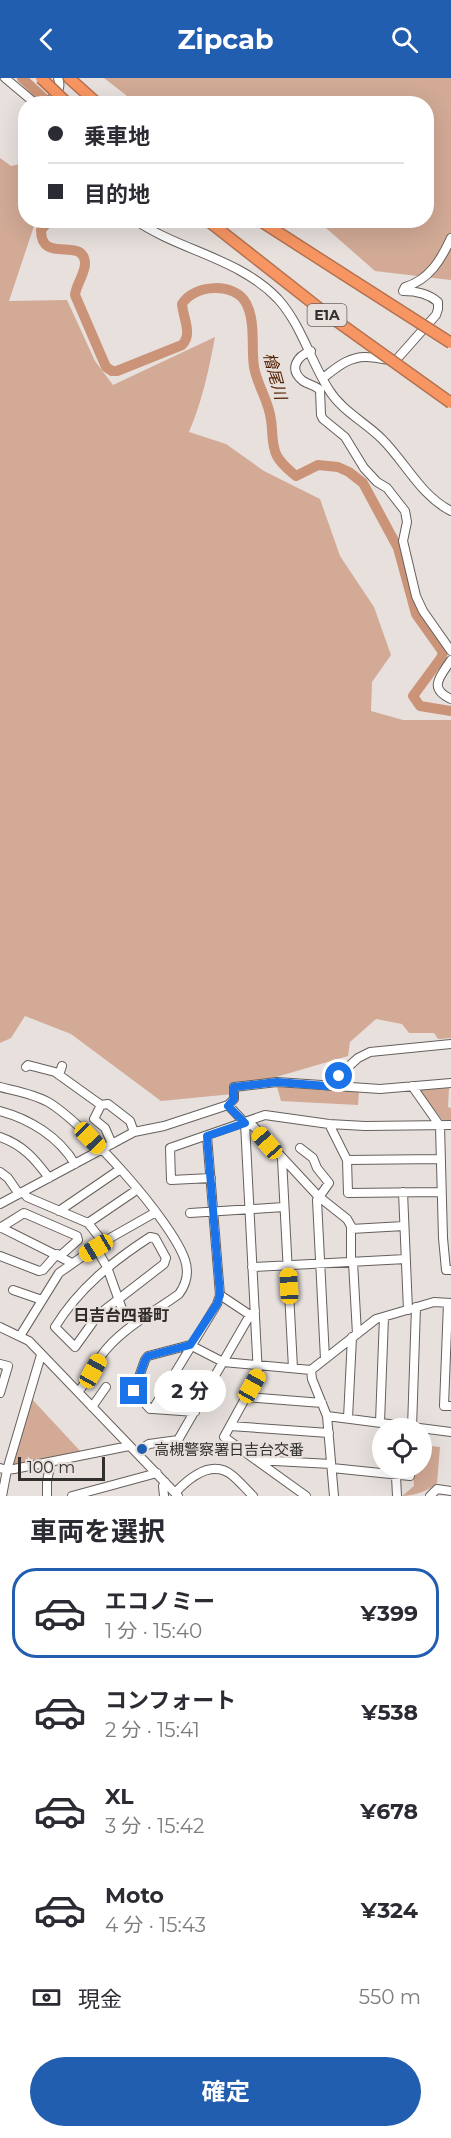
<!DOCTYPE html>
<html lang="ja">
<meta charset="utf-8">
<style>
:root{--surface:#fff;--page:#f7f7f7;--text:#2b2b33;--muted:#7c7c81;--line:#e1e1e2;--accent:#225eb0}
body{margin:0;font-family:Montserrat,"Noto Sans JP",sans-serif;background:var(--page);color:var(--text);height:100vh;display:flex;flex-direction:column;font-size:22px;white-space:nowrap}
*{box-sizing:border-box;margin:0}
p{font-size:20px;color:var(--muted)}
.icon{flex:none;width:33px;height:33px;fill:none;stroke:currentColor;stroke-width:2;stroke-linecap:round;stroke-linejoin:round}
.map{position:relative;height:1418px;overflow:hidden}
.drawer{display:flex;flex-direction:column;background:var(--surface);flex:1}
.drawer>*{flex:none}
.hud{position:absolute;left:18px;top:18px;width:416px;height:132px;border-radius:24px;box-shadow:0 6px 24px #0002;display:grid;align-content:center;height:132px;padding:0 30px;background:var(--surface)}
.controls{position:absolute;left:372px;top:1340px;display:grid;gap:12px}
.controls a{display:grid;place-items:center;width:60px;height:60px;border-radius:50%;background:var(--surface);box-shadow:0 6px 24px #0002;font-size:30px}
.scale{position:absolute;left:18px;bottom:15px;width:87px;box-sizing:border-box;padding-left:6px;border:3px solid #32302e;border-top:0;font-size:16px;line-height:21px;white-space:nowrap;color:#32302e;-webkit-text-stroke:4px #e7e0dd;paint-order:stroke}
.end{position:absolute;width:27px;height:27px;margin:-14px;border:8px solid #1a73e8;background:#fff;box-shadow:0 0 0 3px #fff}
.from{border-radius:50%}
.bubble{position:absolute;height:42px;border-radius:21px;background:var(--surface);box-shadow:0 6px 24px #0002;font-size:20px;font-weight:700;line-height:42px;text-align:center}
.car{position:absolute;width:18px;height:36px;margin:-18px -9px;border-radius:8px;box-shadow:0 0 4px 2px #0007;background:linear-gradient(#f5c518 24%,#345 0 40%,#f5c518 0 76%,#345 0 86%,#f5c518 0)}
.hud b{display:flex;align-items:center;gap:21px;height:57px;font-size:22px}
.hud b+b{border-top:2px solid var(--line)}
.hud i{width:15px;height:15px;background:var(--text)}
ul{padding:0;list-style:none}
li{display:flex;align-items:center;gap:18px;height:90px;margin:0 12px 9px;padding:0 18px;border:3px solid transparent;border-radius:24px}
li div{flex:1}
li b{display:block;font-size:22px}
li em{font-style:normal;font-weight:700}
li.selected{border-color:var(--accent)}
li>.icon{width:54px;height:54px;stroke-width:1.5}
h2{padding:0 30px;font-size:27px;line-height:72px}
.pay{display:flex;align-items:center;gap:15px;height:66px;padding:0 30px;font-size:22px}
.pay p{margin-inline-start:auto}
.primary-button{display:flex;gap:12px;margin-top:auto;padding:12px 30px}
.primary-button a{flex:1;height:69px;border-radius:36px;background:var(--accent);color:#fff;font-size:24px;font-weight:700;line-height:69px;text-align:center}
header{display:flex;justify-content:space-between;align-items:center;height:78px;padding:0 30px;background:var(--accent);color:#fff;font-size:27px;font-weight:700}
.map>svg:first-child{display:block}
.green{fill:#d2aa96}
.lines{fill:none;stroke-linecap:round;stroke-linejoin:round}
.river{stroke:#cb9377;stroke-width:10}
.minor-casing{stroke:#66605d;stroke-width:10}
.highway-casing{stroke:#b37250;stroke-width:13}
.minor{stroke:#fff;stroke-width:8}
.highway{stroke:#f89663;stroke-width:10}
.highway-bridge-casing{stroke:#b37250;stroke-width:13;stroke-linecap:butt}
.highway-bridge{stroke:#f89663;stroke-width:10}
.route{stroke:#1a73e8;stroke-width:8}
.poi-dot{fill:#225eb0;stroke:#e7e0dd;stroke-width:2}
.labels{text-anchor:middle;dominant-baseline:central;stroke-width:4.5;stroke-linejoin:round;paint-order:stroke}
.shield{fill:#e7e0dd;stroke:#686562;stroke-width:1.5}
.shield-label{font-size:14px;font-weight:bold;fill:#32302e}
.poi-label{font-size:15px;fill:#32302e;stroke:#e7e0dd;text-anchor:start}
.water-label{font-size:16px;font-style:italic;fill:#532000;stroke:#e7e0dd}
.neighbourhood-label{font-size:16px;font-weight:bold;fill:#312c29;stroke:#e7e0dd}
</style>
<header><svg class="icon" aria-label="back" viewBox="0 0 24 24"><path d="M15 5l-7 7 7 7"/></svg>Zipcab<svg class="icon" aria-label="search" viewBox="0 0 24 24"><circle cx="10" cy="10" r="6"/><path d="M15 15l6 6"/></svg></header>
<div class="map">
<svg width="451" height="1418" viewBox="0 0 451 1418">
<rect width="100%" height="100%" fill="#e7e0dd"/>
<path class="green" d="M104,0H451V202L375,193L318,143L426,142V26L136,25Z
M0,80L11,88L25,85L26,142L38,143L35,145L9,223L67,222L95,283L113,307L215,259C209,291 202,324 189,354L226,366L264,393L320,421L340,478L374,529L391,577L372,604L371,633L403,642H451V960L438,961L434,955H409L402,946L376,941L350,964L348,978L276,999L233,1016L161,1023L71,956L25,938L11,960L0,965Z
M278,1007L359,1014L358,1027L281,1023L277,1009Z
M449,1010L448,1029L451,1030V1044H444L420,1014L421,1011Z
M31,1320L82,1375L13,1389L12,1387Z
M422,1367L440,1369L437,1405C428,1413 414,1418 402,1418L414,1408L413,1389H422Z"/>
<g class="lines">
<path class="river" d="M22,0L50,26
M50,142L41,152C41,187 82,158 85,184C86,195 76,206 75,217L106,289L112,293H117L182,267C193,256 183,240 182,226C194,206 235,204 246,225C256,244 251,269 254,289C257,307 269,323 271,342C273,353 271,367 277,378C282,387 289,392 296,398L318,387L338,389L349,394L363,405L398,470L416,536L443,574L441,580L413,618L420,628L451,633"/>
<g class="minor-casing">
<path id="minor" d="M5,0L36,26
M46,26C54,18 63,13 58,0
M135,142C180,173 239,180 278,221C302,248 310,282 329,312C342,333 365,344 382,361C406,385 420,417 451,433
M311,273C297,278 288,291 303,303C309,307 315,307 320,312L321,337L323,341L345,359L364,390L377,404L387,410L405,433L407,444L403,463L416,518L423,533L451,573
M323,300C336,290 349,278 367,279C377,279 386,283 396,282L436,237L438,231V224C428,215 415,213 403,213L405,209C429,202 441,182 451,160
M451,582C441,598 427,610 451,621
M26,989L28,987L55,994L101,1027L108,1026L130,1043L134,1054
M59,997L62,988
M327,1008L358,980L370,974L451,966
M412,1008L440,1048L443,1160L446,1192H451
M0,1009C16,1013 34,1016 48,1024C84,1045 172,1143 185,1182C189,1194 187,1205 179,1216C153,1235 120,1251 101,1278C92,1290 88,1303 78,1314
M101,1027L94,1041L105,1050L112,1066
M228,1027L234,1021V1009L277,1004L380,1011L451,1005
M0,1033C30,1041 59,1059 75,1086
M245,1045L258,1297L224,1359L306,1418
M329,1046L347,1082L348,1115L441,1114
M0,1059C23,1067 35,1081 49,1100
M300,1070L313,1080L317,1090L329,1105L317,1122L325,1281
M282,1081L293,1290
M347,1082L440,1081
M0,1094L8,1100L19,1116
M211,1100L171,1102L170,1070L265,1037L329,1046L365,1048L451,1047
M23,1114L27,1119L88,1145L103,1164
M403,1114L408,1232
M0,1126L134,1054L164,1048L228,1027L245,1045L253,1048L318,1118L347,1141L351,1148V1184
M59,1133L119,1092
M190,1135L284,1129
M88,1145L138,1111
M0,1149L72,1185
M0,1150L24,1135L77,1158L78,1162L60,1178
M351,1151L404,1148
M150,1159L155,1160L166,1180L164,1186L98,1237L75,1269L55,1249C79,1210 113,1183 150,1159Z
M96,1170L107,1189L122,1231L134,1246
M0,1178L39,1193L43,1192L57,1176
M353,1184L357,1256
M252,1189L406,1181
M13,1212L42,1222
M220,1217L250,1237
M448,1225L444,1328H451
M0,1249L29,1263L178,1418
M20,1258L59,1195L103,1164L156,1134
M0,1286L8,1288L0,1315
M311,1292L312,1301L327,1338L334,1418
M246,1319L322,1325
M92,1329L106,1309
M153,1331H150L134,1313L145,1282L148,1278L190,1267L223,1284L311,1292L376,1241L434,1224L451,1225
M195,1334L153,1331L217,1226L220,1217L207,1058
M327,1338L451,1354
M348,1340L352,1259
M380,1344L384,1239
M230,1348L329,1355
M412,1350L416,1229
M136,1374L149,1366L178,1362L250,1237L255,1233
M256,1382L331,1386
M0,1390L7,1392L14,1391L129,1368
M332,1390L410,1398L411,1389
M396,1398L397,1418
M175,1415C189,1400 212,1380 233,1398C240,1404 246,1411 253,1418
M2,1418L7,1392L41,1277
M47,1418V1403L51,1384
M72,1418L157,1395
M164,1418L163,1408L165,1404
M430,1418L437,1411L451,1413"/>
</g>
<g class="highway-casing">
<path id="highway" d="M69,0L98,26
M259,142L343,196"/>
</g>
<use href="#minor" class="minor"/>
<use href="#highway" class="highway"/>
<g class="highway-bridge-casing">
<path id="highway-bridge" d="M41,0L68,26
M207,142L324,234L451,325
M343,196L451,265"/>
</g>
<use href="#highway-bridge" class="highway-bridge"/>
</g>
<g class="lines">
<path class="route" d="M134,1313L145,1282L148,1278L190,1267L217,1226L220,1217L207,1058L245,1045L228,1028L234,1021V1009L277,1004L327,1008L339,998"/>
</g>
<circle class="poi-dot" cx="142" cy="1371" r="6"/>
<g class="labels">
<rect class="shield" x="307.5" y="226" width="39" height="22" rx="4.5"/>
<g class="shield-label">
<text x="327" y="237">E1A</text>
</g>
<g class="poi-label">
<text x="154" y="1371">高槻警察署日吉台交番</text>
</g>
<g class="water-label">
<text transform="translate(275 298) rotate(75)">檜尾川</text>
</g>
<g class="neighbourhood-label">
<text x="121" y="1237">日吉台四番町</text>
</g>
</g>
</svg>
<div class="controls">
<a><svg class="icon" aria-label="locate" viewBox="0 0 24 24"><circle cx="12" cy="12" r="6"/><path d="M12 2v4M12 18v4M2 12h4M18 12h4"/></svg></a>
</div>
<div class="scale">100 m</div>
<i class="end from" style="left:339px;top:998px"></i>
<i class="end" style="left:134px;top:1313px"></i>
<div class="bubble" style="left:154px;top:1292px;width:72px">2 分</div>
<i class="car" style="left:90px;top:1060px;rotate:136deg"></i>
<i class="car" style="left:267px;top:1065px;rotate:319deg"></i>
<i class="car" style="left:96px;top:1170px;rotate:239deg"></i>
<i class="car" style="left:289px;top:1208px;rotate:357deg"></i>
<i class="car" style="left:93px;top:1293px;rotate:29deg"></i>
<i class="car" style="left:252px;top:1308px;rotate:29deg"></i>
<div class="hud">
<b><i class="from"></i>乗車地</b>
<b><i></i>目的地</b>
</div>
</div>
<section class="drawer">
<h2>車両を選択</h2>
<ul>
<li class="selected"><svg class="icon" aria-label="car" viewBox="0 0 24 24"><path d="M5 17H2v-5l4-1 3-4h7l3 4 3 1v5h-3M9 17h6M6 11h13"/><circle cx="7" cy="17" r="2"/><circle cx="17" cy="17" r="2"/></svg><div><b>エコノミー</b><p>1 分 · 15:40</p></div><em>¥399</em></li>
<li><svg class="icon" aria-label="car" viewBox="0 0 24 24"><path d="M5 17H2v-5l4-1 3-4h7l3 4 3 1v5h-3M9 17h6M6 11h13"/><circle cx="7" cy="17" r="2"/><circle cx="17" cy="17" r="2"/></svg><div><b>コンフォート</b><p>2 分 · 15:41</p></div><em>¥538</em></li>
<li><svg class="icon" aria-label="car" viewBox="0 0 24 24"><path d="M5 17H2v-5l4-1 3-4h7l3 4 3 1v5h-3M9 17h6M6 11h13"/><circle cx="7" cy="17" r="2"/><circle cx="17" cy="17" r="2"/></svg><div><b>XL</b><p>3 分 · 15:42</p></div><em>¥678</em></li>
<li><svg class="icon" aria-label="car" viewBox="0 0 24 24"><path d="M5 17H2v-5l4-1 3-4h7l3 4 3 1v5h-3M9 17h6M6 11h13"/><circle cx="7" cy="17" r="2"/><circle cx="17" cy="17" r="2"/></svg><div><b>Moto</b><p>4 分 · 15:43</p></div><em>¥324</em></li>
</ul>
<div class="pay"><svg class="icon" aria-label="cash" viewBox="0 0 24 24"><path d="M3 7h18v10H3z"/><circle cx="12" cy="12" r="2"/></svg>現金<p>550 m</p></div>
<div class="primary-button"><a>確定</a></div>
</section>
